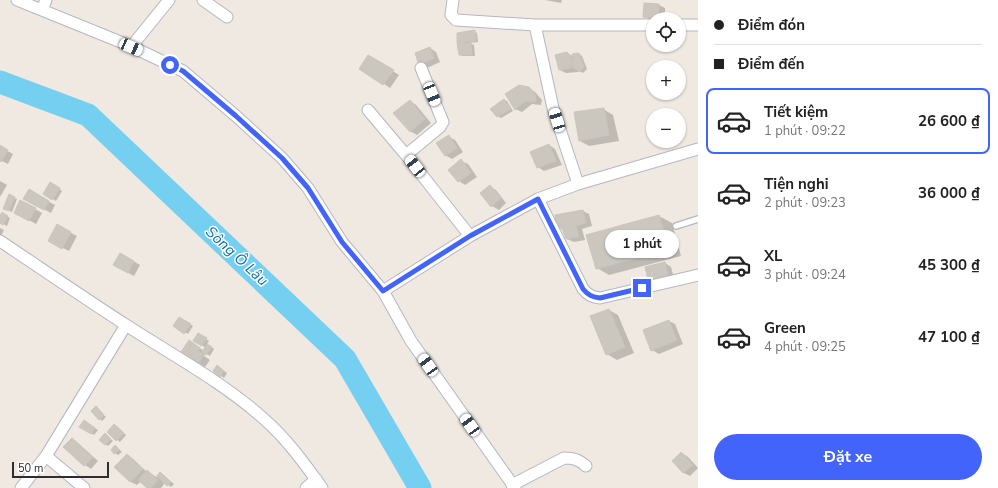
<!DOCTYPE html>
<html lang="vi">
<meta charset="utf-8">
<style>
:root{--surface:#fff;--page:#f6f6f6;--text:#222;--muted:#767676;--line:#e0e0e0;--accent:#4264fb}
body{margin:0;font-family:"Nunito Sans",sans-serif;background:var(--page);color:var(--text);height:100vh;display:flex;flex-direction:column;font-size:15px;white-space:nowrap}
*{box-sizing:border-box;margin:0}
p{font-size:13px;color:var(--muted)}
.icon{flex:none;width:22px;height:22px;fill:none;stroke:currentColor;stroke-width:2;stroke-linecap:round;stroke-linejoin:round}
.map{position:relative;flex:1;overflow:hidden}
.drawer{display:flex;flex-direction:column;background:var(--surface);width:300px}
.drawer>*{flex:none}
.hud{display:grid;align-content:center;height:88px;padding:0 16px;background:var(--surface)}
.fabs{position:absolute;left:646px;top:12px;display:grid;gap:8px}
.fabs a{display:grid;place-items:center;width:40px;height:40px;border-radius:50%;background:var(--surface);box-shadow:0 1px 3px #0004;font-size:20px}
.scale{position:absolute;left:12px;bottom:10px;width:97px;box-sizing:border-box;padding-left:4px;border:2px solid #2e2e2e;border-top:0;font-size:11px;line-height:14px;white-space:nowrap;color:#2e2e2e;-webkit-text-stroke:3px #fff;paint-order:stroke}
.end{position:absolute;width:18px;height:18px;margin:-9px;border:5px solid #4264fb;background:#fff;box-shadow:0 0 0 2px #fff}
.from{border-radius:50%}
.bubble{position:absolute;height:28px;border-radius:14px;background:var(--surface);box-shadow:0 1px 3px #0004;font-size:13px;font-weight:700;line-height:28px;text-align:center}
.car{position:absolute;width:12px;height:24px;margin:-12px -6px;border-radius:5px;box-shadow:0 0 3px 1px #0007;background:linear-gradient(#fff 24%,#345 0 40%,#fff 0 76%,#345 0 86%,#fff 0)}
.hud b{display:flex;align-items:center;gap:14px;height:38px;font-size:15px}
.hud b+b{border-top:1px solid var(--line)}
.hud i{width:10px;height:10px;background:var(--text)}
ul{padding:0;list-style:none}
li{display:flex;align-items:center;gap:12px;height:66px;margin:0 8px 6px;padding:0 8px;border:2px solid transparent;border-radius:8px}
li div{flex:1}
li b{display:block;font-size:15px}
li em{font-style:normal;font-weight:700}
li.on{border-color:var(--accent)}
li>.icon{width:36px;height:36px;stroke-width:1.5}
.primary-button{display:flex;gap:8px;margin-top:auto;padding:8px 16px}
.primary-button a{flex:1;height:46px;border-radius:24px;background:var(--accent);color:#fff;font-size:16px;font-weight:700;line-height:46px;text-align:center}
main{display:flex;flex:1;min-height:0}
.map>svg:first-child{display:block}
.shadow{fill:#0003}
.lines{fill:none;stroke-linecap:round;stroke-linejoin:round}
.river{stroke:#75cff0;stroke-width:23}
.building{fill:#cbc7bf;stroke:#cbc5ba}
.service-casing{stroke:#b4b7c1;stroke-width:8}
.minor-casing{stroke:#b4b7c1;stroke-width:13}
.service{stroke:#fff;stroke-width:5.5}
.minor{stroke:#fff;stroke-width:11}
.route{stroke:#4264fb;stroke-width:5}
.labels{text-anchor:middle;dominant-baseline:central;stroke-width:3;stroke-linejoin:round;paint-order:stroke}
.water-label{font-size:15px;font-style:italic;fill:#0d6fa3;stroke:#fff}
</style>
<main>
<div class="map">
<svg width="698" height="488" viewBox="0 0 698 488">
<rect width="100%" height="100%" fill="#efe9e1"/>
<path class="shadow" d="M545,0H562L561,3Z
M659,5L665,8V19L650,20L644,16Z
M474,31L477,33L478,42L469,43L474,45L475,56H463L460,55L458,34Z
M430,48L436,52L440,62L427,68L420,65Z
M567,53L574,57L579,54L582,56L587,69L583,73L578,70V72L566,73L560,70Z
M369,56L399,75L390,88L361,68Z
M528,88L535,92L542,100L541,105L532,104L522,112L515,109Z
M504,100L507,101L513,111L501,118L498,116Z
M410,101L416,105L431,123L417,135L410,131Z
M603,109L613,115L619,141L589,146L580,141Z
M449,137L455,140L463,152L452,159L445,155Z
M549,145L555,149L562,165L544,171L538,167Z
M0,147L13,154L8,164L0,160Z
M461,161L468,164L477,177L465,185L459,181Z
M0,181L7,185L0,197Z
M51,183L62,191L56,201L44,193Z
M490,187L496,190L506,203L499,210L492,206L482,193Z
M29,191L55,205L51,213L25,199Z
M14,198L17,199L12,212L7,210Z
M35,209L42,213L36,224L21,216Z
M583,211L589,214L592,226L582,229L585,240L574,242L567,239L563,230L557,226Z
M2,214L10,218L7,226L0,222V218Z
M659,216L672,223L681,256L609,275L597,268Z
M58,226L77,236L69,251L49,241Z
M0,228L4,230L1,236L0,235Z
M133,261L140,265L134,276L121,269Z
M665,263L671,267L675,282L656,287Z
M609,310L618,315L634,353L617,360L607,354Z
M180,318L193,326L188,334L175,326Z
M669,321L675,324L683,344L659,354L652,350Z
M198,334L209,341L207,344L214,349L210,356L205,353L204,356L210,360L205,367L182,352L195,345L204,351L206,348L194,340Z
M220,368L227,373L224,378L214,371Z
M96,408L106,417L102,421L100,419Z
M84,421L98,430L94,435L81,426Z
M117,427L126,435L120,442L108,432Z
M108,436L113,441L108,446L100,440Z
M72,439L78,443L98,461L91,469L85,465L65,447Z
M116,446L122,452L118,455L115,453Z
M682,453L688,457L698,468L690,476L684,473L673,461Z
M127,455L133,459L147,472L157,477L161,473L174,484L171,487L165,483L161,488H149L141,481L137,485L131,482L115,467Z"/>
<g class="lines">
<path class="river" d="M0,82L88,115L345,359L420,488"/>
</g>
<path class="building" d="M644,3L659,4L658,18L643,17Z
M475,30L476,41L457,43V33Z
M457,43H471L472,55H459Z
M430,47L434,58L419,65L415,53Z
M567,52L572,59L571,68L559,70L555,55Z
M579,53L584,67L580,72L573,68L572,54Z
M368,55L394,70L383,85L359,69Z
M519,85L529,87L536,95L535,102L525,101L515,110L505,94Z
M504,99L511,109L497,117L490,109Z
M410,100L425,119L410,132L393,113Z
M604,108L609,135L579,141L574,112Z
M449,135L457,148L445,156L436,143Z
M549,144L556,161L537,168L530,152Z
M0,145L8,150L1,162L0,161Z
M461,159L471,173L458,182L448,170Z
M50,182L60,188L52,200L43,194Z
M490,185L501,198L491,207L480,193Z
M29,189L49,201L44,210L23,199Z
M9,194L15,197L9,211L3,209Z
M20,200L36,208L29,221L14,213Z
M583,210L586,223L576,226L579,237L566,239L562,228L556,227L555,215Z
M2,212L8,216L3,225L0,223V216Z
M659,215L669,249L596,269L586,235Z
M57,224L71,232L62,249L48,241Z
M120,253L134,261L128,273L113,265Z
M665,262L669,279L649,284L645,267Z
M609,309L625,347L606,355L590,316Z
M179,317L191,324L184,334L173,326Z
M669,320L677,340L651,351L643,330Z
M198,333L207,338L202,346L193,341Z
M189,340L200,348L198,351L204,355L198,364L181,352Z
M207,344L212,347L206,355L202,352Z
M217,365L224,371L220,377L213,371Z
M96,406L104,415L99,420L91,411Z
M84,420L95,428L91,434L79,427Z
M114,424L124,433L116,441L107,432Z
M105,433L111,439L105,445L99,440Z
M72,438L93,457L84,466L63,447Z
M115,445L119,450L114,454L111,450Z
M681,452L693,465L683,473L672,461Z
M127,454L143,469L130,482L114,467Z
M147,470L158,480L151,488H147L138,480Z
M160,472L171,482L167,486L157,476Z"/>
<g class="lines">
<g class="service-casing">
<path id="service" d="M676,226L698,219"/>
</g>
<g class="minor-casing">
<path id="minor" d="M17,0L128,45L183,71L236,116L282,158L308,188L342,242L383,291L470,236L538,199L578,184L698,149
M203,0L227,17
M453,0L451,15L456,20L535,25H653
M42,10L46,0
M535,25L553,108L578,184
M679,25H698
M131,47L169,0
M368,110L406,155L470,236
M406,155L440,127L443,122L421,68
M538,199L583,289C588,295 592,297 600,298L698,275
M0,241C42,269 84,298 126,325C172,355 223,382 264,419C286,438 305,464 322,488
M383,291L411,341L515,488
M46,456L84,488
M512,485L564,458C573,458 578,459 586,466
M21,488L46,456L126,325
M306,488L316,479"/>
</g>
<use href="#service" class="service"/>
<use href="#minor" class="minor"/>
</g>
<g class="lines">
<path class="route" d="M170,65L183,71L236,116L282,158L308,188L342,242L383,291L470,236L538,199L583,289C588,295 592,297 600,298L642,288"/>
</g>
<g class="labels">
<g class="water-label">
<text transform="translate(237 256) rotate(43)">Sông Ô Lâu</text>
</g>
</g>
</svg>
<div class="fabs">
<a><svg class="icon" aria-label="locate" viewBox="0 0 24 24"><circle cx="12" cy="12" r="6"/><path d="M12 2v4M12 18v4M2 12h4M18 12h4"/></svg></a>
<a>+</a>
<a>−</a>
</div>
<div class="scale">50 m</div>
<i class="end from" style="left:170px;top:65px"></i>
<i class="end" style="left:642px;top:288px"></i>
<div class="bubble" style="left:605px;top:230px;width:74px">1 phút</div>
<i class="car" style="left:131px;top:47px;rotate:114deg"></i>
<i class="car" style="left:432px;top:94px;rotate:158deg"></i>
<i class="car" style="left:557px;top:120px;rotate:343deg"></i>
<i class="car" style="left:415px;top:166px;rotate:322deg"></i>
<i class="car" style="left:428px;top:365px;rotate:325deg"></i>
<i class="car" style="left:470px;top:425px;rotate:325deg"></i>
</div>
<section class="drawer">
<div class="hud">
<b><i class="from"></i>Điểm đón</b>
<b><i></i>Điểm đến</b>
</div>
<ul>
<li class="on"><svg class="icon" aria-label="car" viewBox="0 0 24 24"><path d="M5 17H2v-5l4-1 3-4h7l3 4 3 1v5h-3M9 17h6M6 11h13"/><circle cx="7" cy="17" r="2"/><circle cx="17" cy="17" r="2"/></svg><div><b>Tiết kiệm</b><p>1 phút · 09:22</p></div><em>26 600 ₫</em></li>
<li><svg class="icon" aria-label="car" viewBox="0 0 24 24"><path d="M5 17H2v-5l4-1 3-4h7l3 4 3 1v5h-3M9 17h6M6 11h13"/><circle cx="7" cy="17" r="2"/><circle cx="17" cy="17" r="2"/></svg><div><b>Tiện nghi</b><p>2 phút · 09:23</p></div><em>36 000 ₫</em></li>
<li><svg class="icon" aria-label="car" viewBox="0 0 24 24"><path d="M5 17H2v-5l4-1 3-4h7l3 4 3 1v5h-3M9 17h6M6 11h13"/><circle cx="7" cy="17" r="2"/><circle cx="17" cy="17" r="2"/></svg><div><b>XL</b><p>3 phút · 09:24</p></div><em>45 300 ₫</em></li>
<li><svg class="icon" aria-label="car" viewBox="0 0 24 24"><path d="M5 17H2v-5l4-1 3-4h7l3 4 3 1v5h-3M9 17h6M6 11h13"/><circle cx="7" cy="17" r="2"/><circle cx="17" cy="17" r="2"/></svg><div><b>Green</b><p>4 phút · 09:25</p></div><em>47 100 ₫</em></li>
</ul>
<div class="primary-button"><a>Đặt xe</a></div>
</section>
</main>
